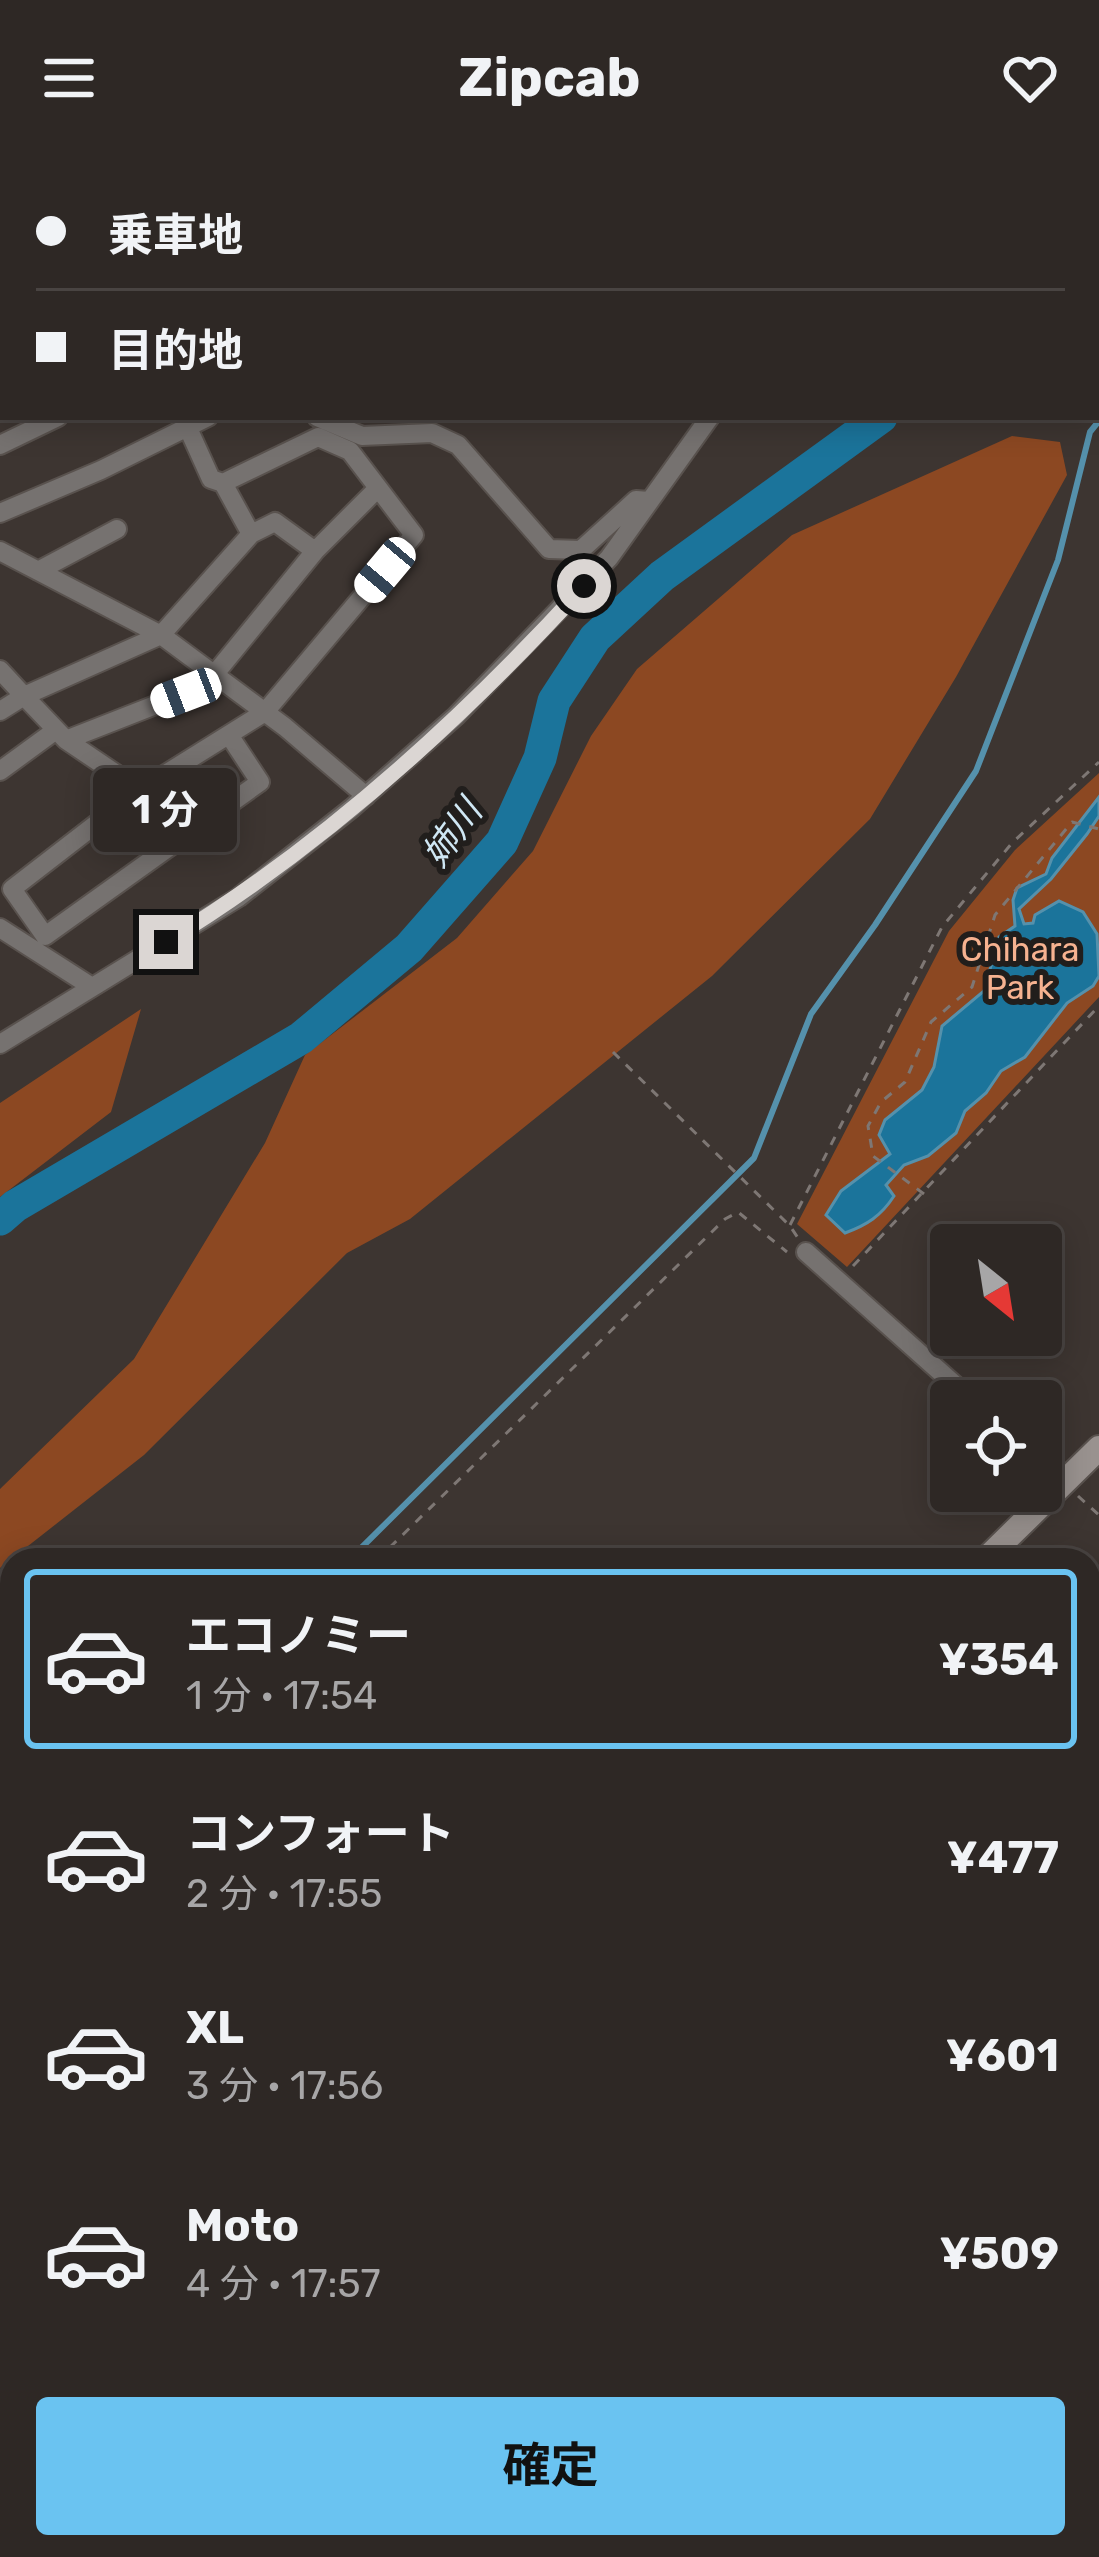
<!DOCTYPE html>
<html lang="ja">
<meta charset="utf-8">
<style>
:root{--surface:#2e2825;--page:#3a3432;--text:#f1f3f6;--muted:#a7a6a7;--line:#494442;--accent:#6ac3f1}
body{margin:0;font-family:Rubik,"Noto Sans JP",sans-serif;background:var(--page);color:var(--text);height:100vh;display:flex;flex-direction:column;font-size:45px;white-space:nowrap}
*{box-sizing:border-box;margin:0}
p{font-size:39px;color:var(--muted)}
.icon{flex:none;width:66px;height:66px;fill:none;stroke:currentColor;stroke-width:2;stroke-linecap:round;stroke-linejoin:round}
.map{position:relative;flex:1;overflow:hidden}
.sheet{position:absolute;left:0px;top:1392px;width:1101px;height:1011px;display:flex;flex-direction:column;background:var(--surface);border-radius:36px 36px 0 0;box-shadow:0 6px 30px #0003,0 0 0 3px var(--line)}
.sheet>*{flex:none}
.hud{position:absolute;left:0px;top:0px;width:1101px;height:264px;box-shadow:0 6px 30px #0003,0 0 0 3px var(--line);display:grid;align-content:center;height:264px;padding:0 36px;background:var(--surface)}
.needle{width:78px;rotate:150deg}
.fabs{position:absolute;left:930px;top:1068px;display:grid;gap:24px}
.fabs a{display:grid;place-items:center;width:132px;height:132px;border-radius:12px;background:var(--surface);box-shadow:0 6px 30px #0003,0 0 0 3px var(--line);font-size:60px}
.end{position:absolute;width:54px;height:54px;margin:-27px;border:15px solid #dbd6d3;background:#111;box-shadow:0 0 0 6px #111}
.from{border-radius:50%}
.bubble{position:absolute;height:84px;border-radius:12px;background:var(--surface);box-shadow:0 6px 30px #0003,0 0 0 3px var(--line);font-size:39px;font-weight:700;line-height:84px;text-align:center}
.car{position:absolute;width:36px;height:72px;margin:-36px -18px;border-radius:15px;box-shadow:0 0 9px 3px #0007;background:linear-gradient(#fff 24%,#345 0 40%,#fff 0 76%,#345 0 86%,#fff 0)}
.hud b{display:flex;align-items:center;gap:42px;height:114px;font-size:45px}
.hud b+b{border-top:3px solid var(--line)}
.hud i{width:30px;height:30px;background:var(--text)}
ul{padding:21px 0 0;list-style:none}
li{display:flex;align-items:center;gap:36px;height:180px;margin:0 24px 18px;padding:0 12px;border:6px solid transparent;border-radius:12px}
li div{flex:1}
li b{display:block;font-size:45px}
li em{font-style:normal;font-weight:700}
li.active{border-color:var(--accent)}
li>.icon{width:108px;height:108px;stroke-width:1.5}
.action{display:flex;gap:24px;margin-top:auto;padding:24px 36px}
.action a{flex:1;height:138px;border-radius:12px;background:var(--accent);color:#111;font-size:48px;font-weight:700;line-height:138px;text-align:center}
header{display:flex;justify-content:space-between;align-items:center;height:156px;padding:0 36px;background:var(--surface);font-size:54px;font-weight:700}
.map>svg:first-child{display:block}
.green{fill:#8c4822}
.water{fill:#1b749b;stroke:#5591ac;stroke-width:3}
.lines{fill:none;stroke-linecap:round;stroke-linejoin:round}
.stream{stroke:#5591ac;stroke-width:6}
.river{stroke:#1b749b;stroke-width:33}
.street-casing{stroke:#59524e;stroke-width:22}
.secondary-casing{stroke:#59524e;stroke-width:28}
.highway-casing{stroke:#59524e;stroke-width:38}
.path{stroke:#7e7774;stroke-width:3;stroke-dasharray:9 9;stroke-linecap:butt}
.street{stroke:#767270;stroke-width:18}
.secondary{stroke:#99928f;stroke-width:24}
.highway{stroke:#ccc2bd;stroke-width:33}
.route{stroke:#dbd6d3;stroke-width:15}
.labels{text-anchor:middle;dominant-baseline:central;stroke-width:12;stroke-linejoin:round;paint-order:stroke}
.park-label{font-size:33px;fill:#f6b290;stroke:#211e1c}
.water-label{font-size:36px;font-style:italic;fill:#cfe7f4;stroke:#211e1c}
</style>
<header><svg class="icon" aria-label="menu" viewBox="0 0 24 24"><path d="M4 6h16M4 12h16M4 18h16"/></svg>Zipcab<svg class="icon" aria-label="heart" viewBox="0 0 24 24"><path d="M12 20l-8-8c-3-5 5-10 8-4 3-6 11-1 8 4z"/></svg></header>
<div class="map">
<svg width="1099" height="2401" viewBox="0 0 1099 2401">
<rect width="100%" height="100%" fill="#3d3531"/>
<path class="green" d="M1012,280L1060,286L1067,319L956,521L870,663L712,820L410,1063L347,1097L144,1299L0,1412V1333L134,1203L265,987L305,899L457,782L533,695L591,580L637,513L792,379Z
M1099,617V841L847,1111L797,1068L949,775L1015,694Z
M141,853L111,956L0,1041V947Z
M1099,2226V2314L1089,2305V2237Z"/>
<path class="water" d="M1099,641V660L1087,678L1051,723L1019,753L1024,768L1033,767L1035,759L1059,745L1083,756L1097,778L1099,820L1093,830L1067,847L1025,901L1001,915L986,937L965,955L956,977L928,1000L904,1009L886,1029L894,1040C881,1060 867,1069 845,1077L826,1059L841,1035L890,998L879,979L885,964L922,934L934,911L942,870L984,835L999,781L1015,770L1013,744L1017,732L1046,718L1052,702Z"/>
<g class="lines">
<path class="stream" d="M349,1404L754,1002L811,858L875,769L976,615L1058,404L1090,276L1099,265
M0,1768L12,1756"/>
<path class="river" d="M1098,91L1099,90
M0,1063L15,1050L301,882L409,792L502,686L540,602L554,545L595,482L662,420L881,261"/>
<g class="street-casing">
<path id="street" d="M428,0L430,3
M354,3L357,0
M633,3L635,0
M900,3L902,0
M0,4L3,9
M0,197L3,196
M183,261L211,323L223,327
M317,261L362,280L432,277L458,289L549,393L581,394L636,344L649,345
M0,289L58,261
M0,357L101,314L208,261
M0,395L161,479L285,571L366,640
M315,395L214,519L186,537L66,584L140,634L265,556L414,379L350,295L318,281L223,327L251,378L275,366L315,395L378,332
M38,415L117,373
M0,514L24,540L0,555
M66,584L24,540L161,479L251,378
M0,615L56,574
M140,634L12,733L45,780L260,626L229,579
M0,772L92,831
M0,888L239,741L352,652L456,560L609,402L710,261
M806,1096L973,1245
M1041,1306L1064,1327
M1089,2111L1099,2101
M803,2391L809,2401
M401,2401L421,2391
M444,2401L445,2391"/>
</g>
<g class="secondary-casing">
<path id="secondary" d="M749,3L752,0
M985,1404L1099,1292
M0,1997L12,2007
M8,2401L17,2391"/>
</g>
<g class="highway-casing">
<path id="highway" d="M0,1458L12,1465
M1089,1873L1099,1877"/>
</g>
<path class="path" d="M613,896L790,1070L798,1082
M924,1038L873,1000L868,970L881,946L905,926L931,866L972,831L995,759L1072,666L1099,673
M790,1069L942,771L1012,687L1099,606
M853,1110L1099,850
M1078,1340L1099,1359
M377,1404L725,1063L738,1056L787,1096
M0,1702L12,1714"/>
<use href="#street" class="street"/>
<use href="#secondary" class="secondary"/>
<use href="#highway" class="highway"/>
</g>
<g class="lines">
<path class="route" d="M166,786C322,691 461,565 584,430"/>
</g>
<g class="labels">
<g class="park-label">
<text x="1020" y="793">Chihara<tspan x="1020" dy="38">Park</tspan></text>
</g>
<g class="water-label">
<text transform="translate(452 677) rotate(-54)">姉川</text>
</g>
</g>
</svg>
<div class="fabs">
<a><svg class="needle" viewBox="-14 -14 28 28"><path d="M0-13l5 13h-10z" fill="#e53935"/><path d="M0 13l5-13h-10z" fill="#a7a6a7"/></svg></a>
<a><svg class="icon" aria-label="locate" viewBox="0 0 24 24"><circle cx="12" cy="12" r="6"/><path d="M12 2v4M12 18v4M2 12h4M18 12h4"/></svg></a>
</div>
<i class="end from" style="left:584px;top:430px"></i>
<i class="end" style="left:166px;top:786px"></i>
<div class="bubble" style="left:93px;top:612px;width:144px">1 分</div>
<i class="car" style="left:385px;top:414px;rotate:220deg"></i>
<i class="car" style="left:186px;top:537px;rotate:249deg"></i>
<div class="hud">
<b><i class="from"></i>乗車地</b>
<b><i></i>目的地</b>
</div>
<section class="sheet">
<ul>
<li class="active"><svg class="icon" aria-label="car" viewBox="0 0 24 24"><path d="M5 17H2v-5l4-1 3-4h7l3 4 3 1v5h-3M9 17h6M6 11h13"/><circle cx="7" cy="17" r="2"/><circle cx="17" cy="17" r="2"/></svg><div><b>エコノミー</b><p>1 分 · 17:54</p></div><em>¥354</em></li>
<li><svg class="icon" aria-label="car" viewBox="0 0 24 24"><path d="M5 17H2v-5l4-1 3-4h7l3 4 3 1v5h-3M9 17h6M6 11h13"/><circle cx="7" cy="17" r="2"/><circle cx="17" cy="17" r="2"/></svg><div><b>コンフォート</b><p>2 分 · 17:55</p></div><em>¥477</em></li>
<li><svg class="icon" aria-label="car" viewBox="0 0 24 24"><path d="M5 17H2v-5l4-1 3-4h7l3 4 3 1v5h-3M9 17h6M6 11h13"/><circle cx="7" cy="17" r="2"/><circle cx="17" cy="17" r="2"/></svg><div><b>XL</b><p>3 分 · 17:56</p></div><em>¥601</em></li>
<li><svg class="icon" aria-label="car" viewBox="0 0 24 24"><path d="M5 17H2v-5l4-1 3-4h7l3 4 3 1v5h-3M9 17h6M6 11h13"/><circle cx="7" cy="17" r="2"/><circle cx="17" cy="17" r="2"/></svg><div><b>Moto</b><p>4 分 · 17:57</p></div><em>¥509</em></li>
</ul>
<div class="action"><a>確定</a></div>
</section>
</div>
